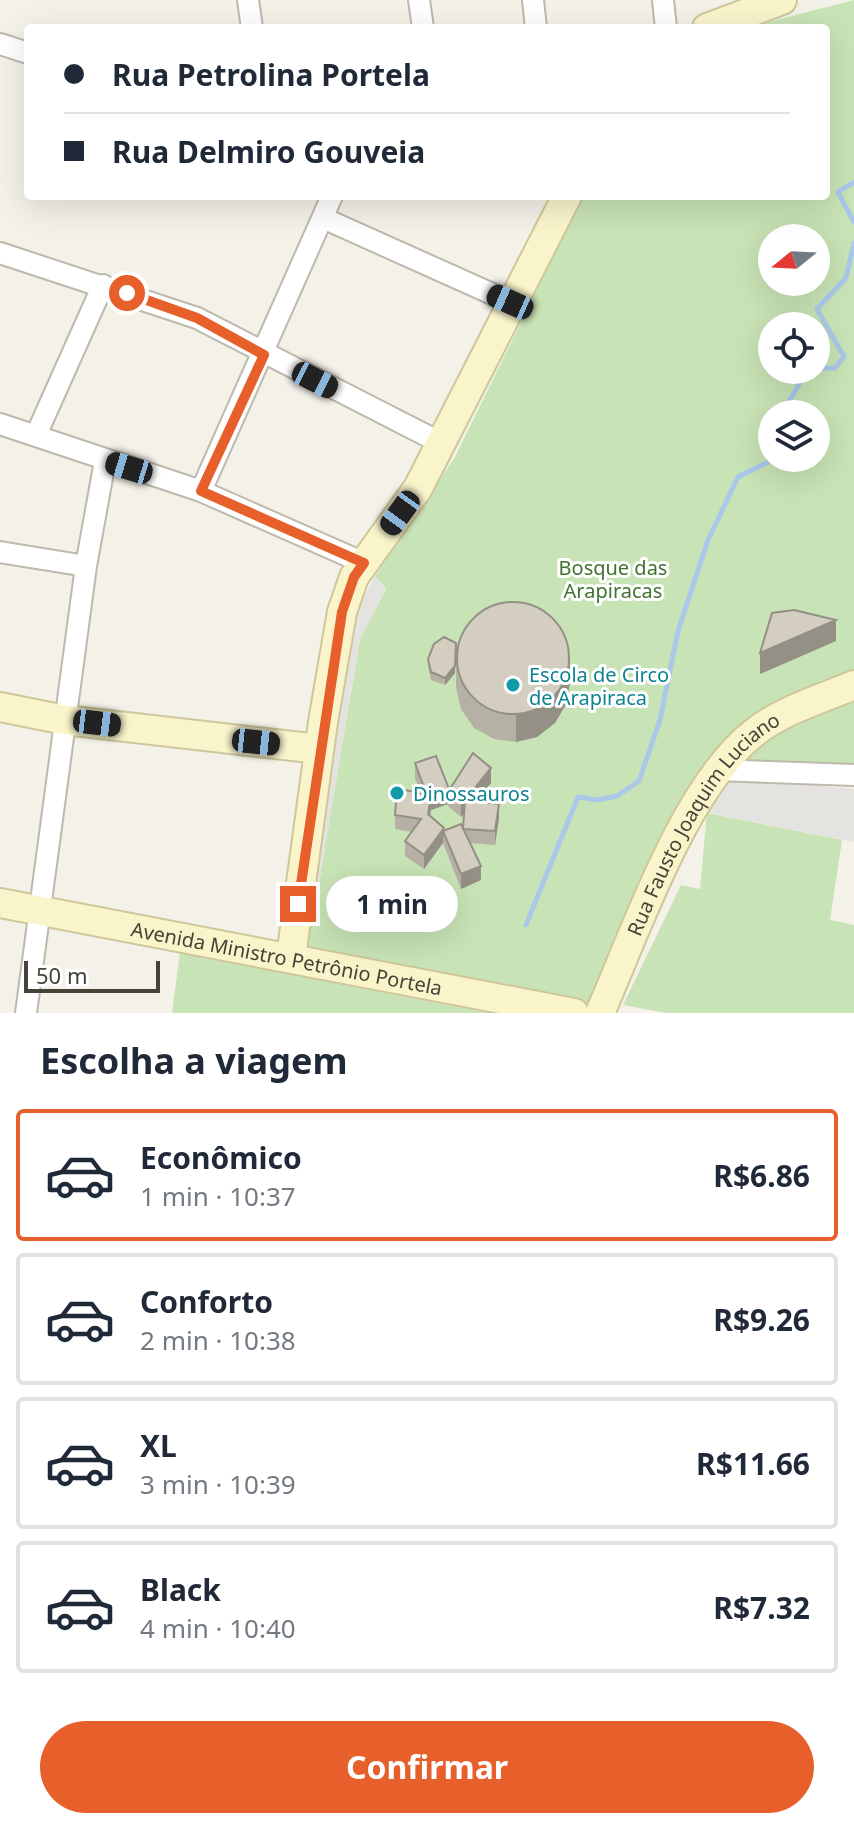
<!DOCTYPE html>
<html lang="pt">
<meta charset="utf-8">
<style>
:root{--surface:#fff;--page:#f6f6f7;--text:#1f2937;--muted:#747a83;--line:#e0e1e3;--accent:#e75f2b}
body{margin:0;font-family:"Noto Sans",sans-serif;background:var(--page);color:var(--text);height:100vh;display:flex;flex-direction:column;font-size:30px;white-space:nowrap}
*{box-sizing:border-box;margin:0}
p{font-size:26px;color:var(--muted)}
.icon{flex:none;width:44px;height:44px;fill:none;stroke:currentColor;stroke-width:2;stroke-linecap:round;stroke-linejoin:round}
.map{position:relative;height:1013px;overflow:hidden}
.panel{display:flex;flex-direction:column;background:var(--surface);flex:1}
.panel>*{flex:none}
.guide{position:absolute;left:24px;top:24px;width:806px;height:176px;border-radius:8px;box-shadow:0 8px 32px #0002;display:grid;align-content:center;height:176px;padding:0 40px;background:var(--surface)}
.needle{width:52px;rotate:252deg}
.buttons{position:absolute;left:758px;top:224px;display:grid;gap:16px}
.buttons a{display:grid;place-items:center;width:72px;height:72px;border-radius:50%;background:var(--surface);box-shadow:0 8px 32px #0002;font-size:40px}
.scale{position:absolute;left:24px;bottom:20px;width:136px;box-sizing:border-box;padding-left:8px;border:4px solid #454237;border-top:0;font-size:22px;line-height:28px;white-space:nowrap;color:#454237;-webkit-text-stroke:6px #fff;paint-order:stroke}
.end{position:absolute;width:36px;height:36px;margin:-18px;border:10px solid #e75f2b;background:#fff;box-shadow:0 0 0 4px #fff}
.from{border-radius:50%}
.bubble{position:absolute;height:56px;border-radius:28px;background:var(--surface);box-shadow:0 8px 32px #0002;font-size:26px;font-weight:700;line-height:56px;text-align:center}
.car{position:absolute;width:24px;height:48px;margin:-24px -12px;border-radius:10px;box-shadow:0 0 6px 2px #0007;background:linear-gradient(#222 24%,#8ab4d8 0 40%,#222 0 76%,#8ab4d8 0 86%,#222 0)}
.guide b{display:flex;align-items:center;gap:28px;height:76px;font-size:30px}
.guide b+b{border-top:2px solid var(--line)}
.guide i{width:20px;height:20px;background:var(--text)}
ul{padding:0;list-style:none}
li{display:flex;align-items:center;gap:24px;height:132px;margin:0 16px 12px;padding:0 24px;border:4px solid var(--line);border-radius:8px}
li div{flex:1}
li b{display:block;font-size:30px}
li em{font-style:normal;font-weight:700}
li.selected{border-color:var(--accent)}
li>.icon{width:72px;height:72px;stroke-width:1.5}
h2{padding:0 40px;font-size:36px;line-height:96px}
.cta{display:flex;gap:16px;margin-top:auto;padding:16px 40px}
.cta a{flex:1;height:92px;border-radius:48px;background:var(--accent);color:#fff;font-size:32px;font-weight:700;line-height:92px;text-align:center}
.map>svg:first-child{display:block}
.green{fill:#c8e3b5;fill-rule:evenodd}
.parking{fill:#e4e3e0}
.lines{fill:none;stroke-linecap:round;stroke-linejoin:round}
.stream{stroke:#aac8ea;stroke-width:5}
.street-casing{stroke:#bdb9ac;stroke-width:24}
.secondary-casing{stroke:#cec79c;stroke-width:32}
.street{stroke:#fff;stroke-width:20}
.secondary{stroke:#faf4cb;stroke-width:28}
.wall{fill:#b5b1a4;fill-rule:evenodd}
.shaded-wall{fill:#949086}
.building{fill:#d3cebf;stroke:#949086;stroke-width:2}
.route{stroke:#e75f2b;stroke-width:10}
.culture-dot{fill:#0f9aa8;stroke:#fff;stroke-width:3}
.labels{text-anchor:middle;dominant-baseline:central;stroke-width:6;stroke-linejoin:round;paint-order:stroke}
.park-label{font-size:20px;fill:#417230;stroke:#fff}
.culture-label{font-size:20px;fill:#0d838f;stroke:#fff;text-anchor:start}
.street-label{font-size:20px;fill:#454237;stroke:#fff}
</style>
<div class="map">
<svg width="854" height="1013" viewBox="0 0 854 1013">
<rect width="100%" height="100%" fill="#f3f1e8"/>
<path class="green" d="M854,0V676L733,736L595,1010L297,952L308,888L319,882L360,639L386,589L375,576L455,457L583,196H826V28H745ZM772,238H816V282H772ZM772,326H816V370H772ZM772,414H816V458H772Z
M854,696V775L717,770L731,753Z
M707,813L842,840L830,920L854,925V1013H667L623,1005L681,885L700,889Z
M180,953L488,1013H172Z"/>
<path class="parking" d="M375,576L386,588L360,639L319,882L308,888L346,634Z
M714,776L854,789V842L695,810Z"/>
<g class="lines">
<path class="stream" d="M854,182L838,192L854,222
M816,368H835L844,357L817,309L846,278L854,243
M782,414L807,370
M526,925L578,797L598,800L617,796L639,781L660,720L678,631L708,540L738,477L776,458"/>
<g class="street-casing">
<path id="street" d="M248,0L252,28
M419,0L423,28
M533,0L536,28
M663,0L666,28
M0,44L28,53
M323,218L510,302
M0,253L197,318L441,443
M0,424L201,491L364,563
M36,435L103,285
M201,491L332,196
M0,552L86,566
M717,770L854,775
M26,1013L86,566L105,461"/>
</g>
<g class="secondary-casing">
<g id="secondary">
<path d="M707,28L782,0"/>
<path d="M0,707L65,720L319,749"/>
<path id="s1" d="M0,903L574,1013"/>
<path d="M291,957L323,722L342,612L354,577L418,488L567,196"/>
<path id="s2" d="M600,1013C636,931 685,786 755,732C783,710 821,699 854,685"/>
</g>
</g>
<use href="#street" class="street"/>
<use href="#secondary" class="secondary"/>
</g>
<path class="wall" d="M428,659L455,673L445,685L431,680L428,666Z
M456,661L570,682L566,704L555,723L537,737L516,742L494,739L474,728L461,709L456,688Z
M415,763L449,790L491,783L476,801L499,818L495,845L470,843L481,880L461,889L443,843L424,869L405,856V841L412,832L395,829V815L421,793L415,778ZM448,804V806L461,817L464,815L463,828L444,831L430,816L431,810Z"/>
<path class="shaded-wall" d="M836,620V641L760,674V653Z
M456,650L455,673L445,685V678Z
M570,655V682L566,704L555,723L537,737L516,742V715Z
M491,768V783L461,817V802Z
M449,789L448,804L431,810L428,828V814L431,796Z
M499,804V818L495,845V831Z
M444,828L443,843L424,869V855Z
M481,866V880L461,889V874Z"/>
<path class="building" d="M457 658a56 56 0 1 1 112 0a56 56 0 1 1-112 0Z
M794,610L836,620L760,653L772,613Z
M444,637L456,643L455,666L445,678L431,672L428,659L434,644Z
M473,753L491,768L465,800L499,804L495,831L463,829L465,800L461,802L448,792Z
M436,756L449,789L431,796L428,814L444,828L424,855L405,841L421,819L395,815L397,788L427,795L415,763Z
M461,824L481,866L461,874L443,831Z"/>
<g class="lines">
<path class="route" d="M127,293L197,318L264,355L201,491L364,563L354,577L342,612L298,904"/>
</g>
<g class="culture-dot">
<circle cx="513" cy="685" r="8"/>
<circle cx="397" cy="793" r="8"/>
</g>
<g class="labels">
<g class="park-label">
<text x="613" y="567">Bosque das<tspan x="613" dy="23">Arapiracas</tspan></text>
</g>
<g class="culture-label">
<text x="529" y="674">Escola de Circo<tspan x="529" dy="23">de Arapiraca</tspan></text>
<text x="413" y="793">Dinossauros</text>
</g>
<g class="street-label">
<text stroke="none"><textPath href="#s2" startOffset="218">Rua Fausto Joaquim Luciano</textPath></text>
<text stroke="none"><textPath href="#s1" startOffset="292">Avenida Ministro Petrônio Portela</textPath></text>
</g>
</g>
</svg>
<div class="buttons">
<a><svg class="needle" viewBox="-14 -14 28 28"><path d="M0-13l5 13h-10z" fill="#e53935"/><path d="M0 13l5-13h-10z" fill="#747a83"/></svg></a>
<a><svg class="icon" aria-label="locate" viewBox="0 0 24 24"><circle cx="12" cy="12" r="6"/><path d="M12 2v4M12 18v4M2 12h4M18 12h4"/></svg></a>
<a><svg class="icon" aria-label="layers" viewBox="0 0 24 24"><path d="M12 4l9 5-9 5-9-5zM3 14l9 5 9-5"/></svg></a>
</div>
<div class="scale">50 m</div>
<i class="end from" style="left:127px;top:293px"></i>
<i class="end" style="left:298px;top:904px"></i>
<div class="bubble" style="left:326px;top:876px;width:132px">1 min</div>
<i class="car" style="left:510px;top:302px;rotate:294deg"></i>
<i class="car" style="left:315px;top:380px;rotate:117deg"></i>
<i class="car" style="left:129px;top:468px;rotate:287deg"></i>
<i class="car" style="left:400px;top:513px;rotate:216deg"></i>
<i class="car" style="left:97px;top:723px;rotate:97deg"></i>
<i class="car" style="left:256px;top:742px;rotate:96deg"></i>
<div class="guide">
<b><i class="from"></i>Rua Petrolina Portela</b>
<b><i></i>Rua Delmiro Gouveia</b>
</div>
</div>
<section class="panel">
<h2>Escolha a viagem</h2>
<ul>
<li class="selected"><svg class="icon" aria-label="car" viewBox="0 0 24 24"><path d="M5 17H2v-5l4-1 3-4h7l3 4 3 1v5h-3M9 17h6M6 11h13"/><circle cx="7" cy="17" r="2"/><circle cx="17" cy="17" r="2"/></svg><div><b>Econômico</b><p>1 min · 10:37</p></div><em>R$6.86</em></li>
<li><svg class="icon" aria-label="car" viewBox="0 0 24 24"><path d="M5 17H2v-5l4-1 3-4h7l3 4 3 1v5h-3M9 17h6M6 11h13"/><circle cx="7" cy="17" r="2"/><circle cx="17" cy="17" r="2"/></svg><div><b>Conforto</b><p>2 min · 10:38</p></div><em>R$9.26</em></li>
<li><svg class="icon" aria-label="car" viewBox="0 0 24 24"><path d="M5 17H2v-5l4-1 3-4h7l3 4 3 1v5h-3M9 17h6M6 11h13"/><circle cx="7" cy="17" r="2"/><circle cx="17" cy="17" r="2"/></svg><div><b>XL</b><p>3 min · 10:39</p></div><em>R$11.66</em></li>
<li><svg class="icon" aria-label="car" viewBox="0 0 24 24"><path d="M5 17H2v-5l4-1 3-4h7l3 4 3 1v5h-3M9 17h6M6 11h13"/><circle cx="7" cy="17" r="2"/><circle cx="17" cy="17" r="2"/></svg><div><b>Black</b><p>4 min · 10:40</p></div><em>R$7.32</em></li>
</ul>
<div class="cta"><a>Confirmar</a></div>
</section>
